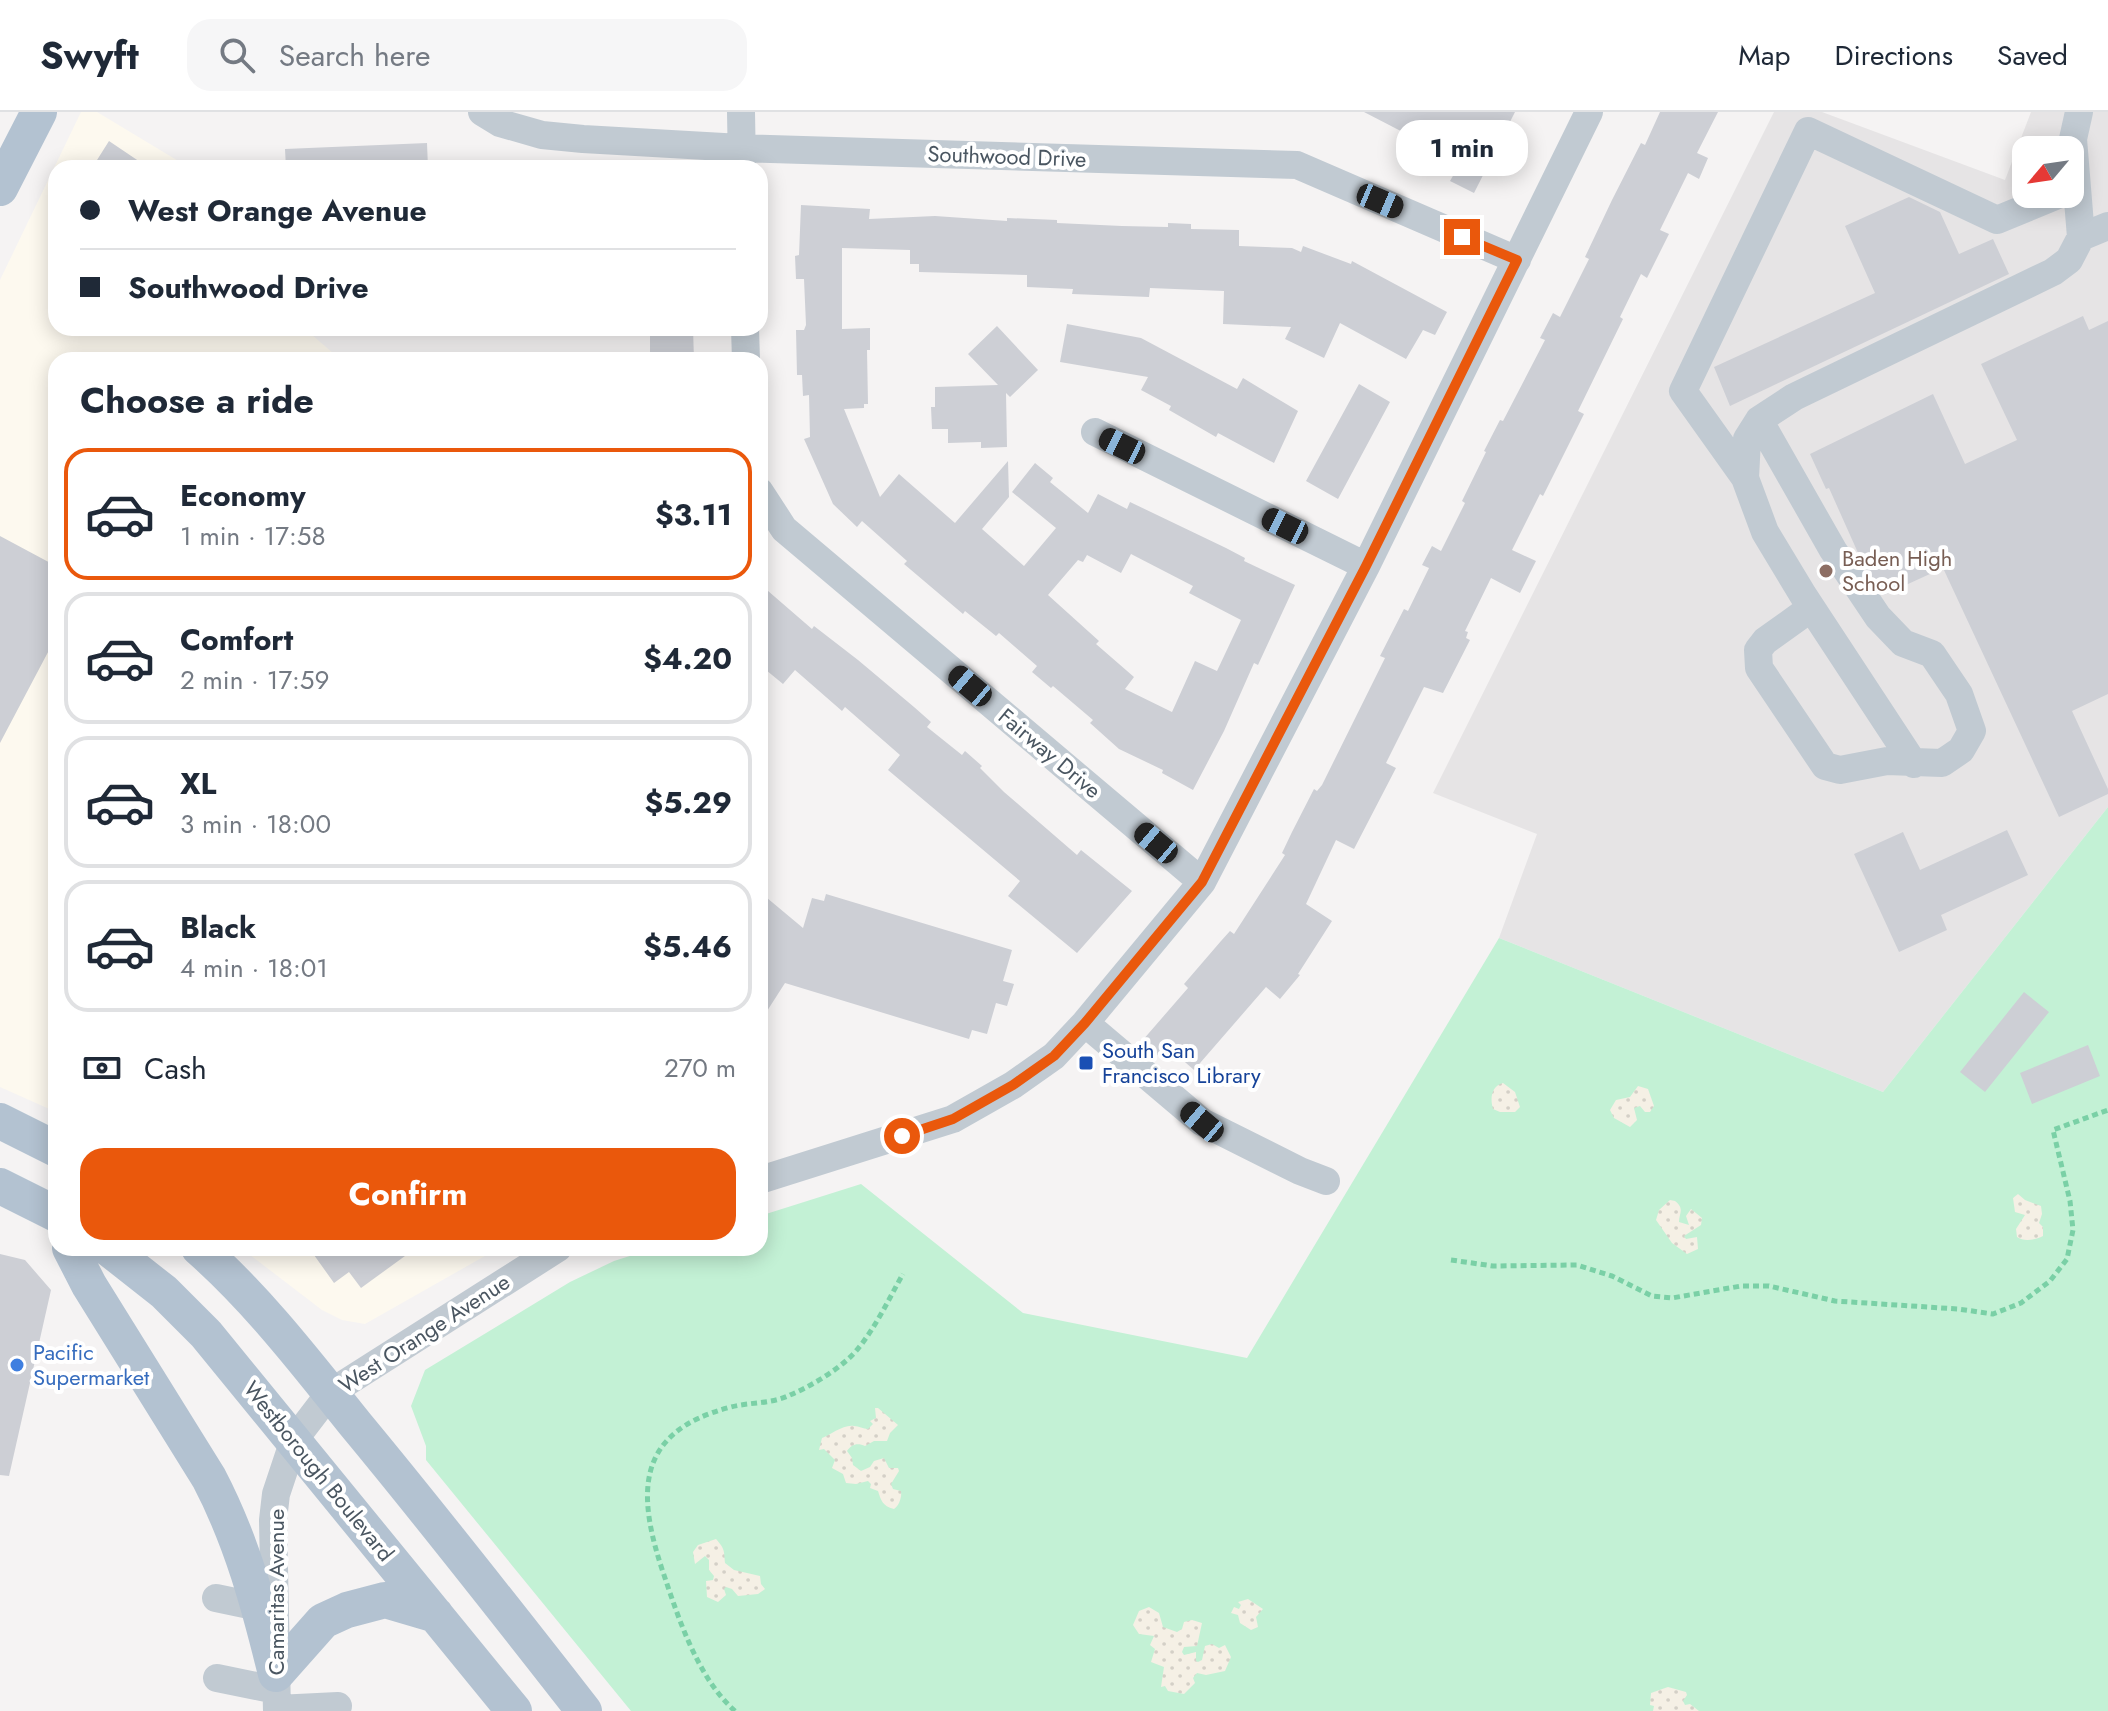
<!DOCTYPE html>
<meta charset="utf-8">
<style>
:root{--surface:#fff;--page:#f6f6f7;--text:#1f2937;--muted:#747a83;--line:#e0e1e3;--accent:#ea580c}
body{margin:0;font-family:Jost,sans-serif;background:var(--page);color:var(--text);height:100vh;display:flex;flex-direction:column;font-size:30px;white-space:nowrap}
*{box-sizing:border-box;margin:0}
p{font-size:26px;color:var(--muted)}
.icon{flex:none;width:44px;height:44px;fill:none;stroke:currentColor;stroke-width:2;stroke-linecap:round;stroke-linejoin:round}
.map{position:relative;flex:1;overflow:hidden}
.sheet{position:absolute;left:48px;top:240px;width:720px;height:904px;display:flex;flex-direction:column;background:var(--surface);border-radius:24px;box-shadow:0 4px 20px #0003}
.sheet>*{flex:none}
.guide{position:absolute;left:48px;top:48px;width:720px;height:176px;border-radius:24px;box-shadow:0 4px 20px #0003;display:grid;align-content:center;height:176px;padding:0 32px;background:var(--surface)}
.needle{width:52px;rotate:241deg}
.buttons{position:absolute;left:2012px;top:24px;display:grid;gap:16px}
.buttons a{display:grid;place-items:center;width:72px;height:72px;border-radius:16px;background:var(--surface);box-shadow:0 4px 20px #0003;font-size:40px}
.end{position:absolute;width:36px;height:36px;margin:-18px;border:10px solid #ea580c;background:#fff;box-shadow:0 0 0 4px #fff}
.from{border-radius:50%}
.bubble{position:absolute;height:56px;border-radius:24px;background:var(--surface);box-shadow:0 4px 20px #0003;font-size:26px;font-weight:700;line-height:56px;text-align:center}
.car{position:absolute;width:24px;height:48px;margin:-24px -12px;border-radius:10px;box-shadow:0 0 6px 2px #0007;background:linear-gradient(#222 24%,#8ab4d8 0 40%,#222 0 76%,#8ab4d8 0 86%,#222 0)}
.guide b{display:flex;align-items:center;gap:28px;height:76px;font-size:30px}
.guide b+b{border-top:2px solid var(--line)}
.guide i{width:20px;height:20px;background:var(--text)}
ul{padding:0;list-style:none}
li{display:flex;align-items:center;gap:24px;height:132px;margin:0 16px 12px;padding:0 16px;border:4px solid var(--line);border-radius:24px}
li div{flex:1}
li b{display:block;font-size:30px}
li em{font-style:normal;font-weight:700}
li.selected{border-color:var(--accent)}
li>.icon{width:72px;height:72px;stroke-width:1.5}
h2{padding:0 32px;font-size:36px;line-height:96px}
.pay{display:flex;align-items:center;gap:20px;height:88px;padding:0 32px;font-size:30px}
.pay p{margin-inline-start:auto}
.primary-button{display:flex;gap:16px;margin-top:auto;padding:16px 32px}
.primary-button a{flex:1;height:92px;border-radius:24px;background:var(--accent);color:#fff;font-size:32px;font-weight:700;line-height:92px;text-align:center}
header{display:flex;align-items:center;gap:48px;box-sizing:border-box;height:112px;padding:0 40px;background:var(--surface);border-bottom:2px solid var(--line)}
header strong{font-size:38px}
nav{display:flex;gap:44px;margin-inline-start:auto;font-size:28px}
.search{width:560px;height:72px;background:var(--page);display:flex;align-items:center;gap:20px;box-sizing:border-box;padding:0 28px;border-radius:24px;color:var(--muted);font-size:30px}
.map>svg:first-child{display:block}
.commercial{fill:#fdf9ef}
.education{fill:#e6e4e5;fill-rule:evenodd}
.grass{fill:#c3f1d5}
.sand{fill:url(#sand-dots)}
.building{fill:#cdcfd5;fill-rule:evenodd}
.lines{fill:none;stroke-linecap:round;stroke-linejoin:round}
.path{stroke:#7ad0a6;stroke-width:5;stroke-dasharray:6 4;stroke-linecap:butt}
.minor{stroke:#c1cad2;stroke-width:28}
.major{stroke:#b3c2d1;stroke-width:36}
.route{stroke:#ea580c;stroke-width:10}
.education-dot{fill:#8d6e63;stroke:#fff;stroke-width:3}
.transit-dot{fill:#1a4fb4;stroke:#fff;stroke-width:3}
.shop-dot{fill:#3f7fe0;stroke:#fff;stroke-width:3}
.labels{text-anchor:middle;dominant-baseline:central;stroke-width:8;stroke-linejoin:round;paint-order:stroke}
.street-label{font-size:22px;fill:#4a5661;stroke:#fff}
.education-label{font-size:22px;fill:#785e54;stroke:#fff;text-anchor:start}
.transit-label{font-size:22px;fill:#164399;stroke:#fff;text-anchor:start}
.shop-label{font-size:22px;fill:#366cbe;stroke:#fff;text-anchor:start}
</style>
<header>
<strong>Swyft</strong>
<div class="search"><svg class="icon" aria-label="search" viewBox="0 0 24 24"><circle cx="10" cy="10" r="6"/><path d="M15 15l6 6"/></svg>Search here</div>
<nav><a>Map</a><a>Directions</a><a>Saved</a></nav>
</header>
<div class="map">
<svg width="2108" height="1599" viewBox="0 0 2108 1599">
<defs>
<pattern id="sand-dots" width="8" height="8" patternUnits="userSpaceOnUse" patternTransform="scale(2)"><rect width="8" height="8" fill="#f5f0e5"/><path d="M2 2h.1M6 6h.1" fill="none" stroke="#d4d0c7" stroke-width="1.8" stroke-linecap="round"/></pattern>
</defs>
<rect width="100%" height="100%" fill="#f5f3f3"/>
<path class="commercial" d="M81,0H97L180,50L183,56H56V216H304L341,248H56V1000L0,975V168Z
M241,1136H499L365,1212L342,1208L322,1198Z"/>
<path class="education" d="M1774,0H1822L2005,68L2031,0H2108V695L1883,980L1499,826L1537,722L1433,681ZM2026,38H2070V82H2026Z"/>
<path class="grass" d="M2108,695V1599H631L426,1348V1334L411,1294L425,1258L570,1170L614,1149L655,1136H760V1104L861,1072L1023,1201L1247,1246L1499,826L1883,980Z"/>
<path class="sand" d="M1503,971L1515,980L1520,995L1515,1000H1500L1493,997C1490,987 1491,974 1503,971Z
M1638,974L1648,977L1654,994L1650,1000H1645L1640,994L1634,996L1637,1008L1630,1015L1614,1006L1610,998L1616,988L1630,985Z
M2018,1082L2025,1088L2041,1094L2042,1102L2039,1111L2043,1115V1124C2035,1128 2024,1130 2017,1125L2016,1117L2025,1103L2015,1100L2013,1086Z
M1670,1088L1675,1089C1685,1097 1679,1101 1679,1110L1689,1113L1686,1104L1691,1097L1702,1106L1701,1113L1684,1124L1686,1127L1697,1125L1698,1137L1687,1142L1672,1131L1656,1108L1659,1098Z
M875,1296H878L898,1313L890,1321L887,1329H874L865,1334C857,1330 851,1333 847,1339L852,1346L853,1353L861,1359L870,1355L874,1349L884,1346L889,1356H898L899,1359L891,1372L893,1377L901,1379C902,1385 899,1394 894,1397C882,1394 881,1388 878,1379L870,1376L871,1372L868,1369L856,1372L846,1371L843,1362L832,1356L835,1348L824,1337L819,1338L822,1326C830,1323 844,1312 854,1314C859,1314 863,1317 868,1317L873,1312L870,1309L876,1306Z
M716,1427C725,1437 724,1439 725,1451L734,1458L760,1464L761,1472L765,1477L758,1482L738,1484L732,1477L726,1475L724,1477L726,1483L718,1490L707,1485L706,1469L713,1468L714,1464L709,1458V1448L705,1444L695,1452L693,1440L698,1433Z
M1248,1487L1263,1497L1256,1505L1258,1515L1251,1518L1240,1511L1238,1503L1231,1501L1234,1495L1239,1497L1241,1493L1238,1490Z
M1149,1495L1159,1501L1163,1515L1177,1520L1182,1517L1184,1510L1192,1508L1202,1511L1197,1534L1184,1535L1182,1540L1184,1543L1196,1540V1549L1198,1550L1202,1548L1205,1534L1212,1532L1219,1536L1225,1533L1231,1545L1225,1559L1206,1563L1197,1561L1193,1566L1195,1571L1184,1582L1168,1579L1165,1574L1161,1575L1164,1555L1151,1550L1155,1537L1150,1533L1154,1524L1139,1522L1133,1513L1139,1499Z
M1668,1575L1686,1580L1687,1583L1683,1589L1685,1593L1690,1592L1699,1599H1653L1654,1594L1650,1593L1651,1581Z"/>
<path class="building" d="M1364,0H1515L1474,81L1450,69L1454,62L1416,43L1422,30Z
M1660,0H1718L1697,41L1708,46L1699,67L1688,61L1660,118L1669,122L1647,166L1641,162L1620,205L1623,207L1578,299L1584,302L1543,384L1540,382L1512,438L1536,449L1520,481L1491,466L1465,519L1468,520L1466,526L1470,528L1443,581L1424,575L1386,651L1396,656L1354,737L1336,728L1306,792L1332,809L1298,862L1300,863L1280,887L1266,875L1194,958L1169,936L1161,946L1142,929L1188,876L1184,872L1221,829L1230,819L1234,822L1285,743L1282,741L1292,720L1314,677L1317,679L1322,673L1385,546L1380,544L1404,497L1408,499L1429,456L1422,453L1432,434L1441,439L1465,391L1462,389L1486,340L1484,339L1500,308L1503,309L1545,228L1540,226L1553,201L1560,205L1589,147L1585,145L1612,88L1641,31L1645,33Z
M109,29L149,56H92Z
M427,31L428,56H286L285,37Z
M1909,85L1940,100L1959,142L1993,127L2009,162L1730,294L1714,255L1875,181L1845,114Z
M801,93L870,97L869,107L935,104L1007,109V106L1057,108V111L1122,114L1168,115V111L1191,112V117L1239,118V134L1292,136L1301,140L1303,134L1351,152L1352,149L1447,200L1435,223L1423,218L1406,247L1340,211L1324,246L1285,227L1291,215L1223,212L1224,179L1150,176L1149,185L1072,182L1073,177L1027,175V163L919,160V152H910V138L842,136V217L870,216V238H867L868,292H864V296L844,297L880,385L899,362L955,411L1008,349L1009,385L982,417L1024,454L1056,416L1012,380L1035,351L1053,366L1050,370L1088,401L1098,382L1127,397L1130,390L1226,436L1245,446L1244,449L1295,473L1258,553L1254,551L1224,619L1193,678L1162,661L1163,658L1119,637L1090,611L1093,608L1053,574L1051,576L1032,560L1037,554L999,521L996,524L965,499L963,502L904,452L907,449L862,409L857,415L833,392L804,327L810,325L809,283L803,284L802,263H797L796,218H804L806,213L804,167H796L795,144L799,143ZM1131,442L1193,474L1189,481L1241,508L1217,559L1195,549L1172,600L1125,577L1134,565L1096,532L1099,529L1048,483L1078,448L1083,450L1087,443L1121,461Z
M2083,204L2089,218L2108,209V582L2072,599L2108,677V682L2059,705L1943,456L1884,483L1863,452L1829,376L1826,377L1810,342L1933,282L1965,352L2017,328L1981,252Z
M1067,212L1141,226L1237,277L1243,266L1298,299L1274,351L1218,321L1216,325L1169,298L1171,294L1141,278L1148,265L1060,250Z
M997,214L1038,258L1010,285L1006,281L1007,335L981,336V330L948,331V317H932L931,295H935V275L998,273L968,242Z
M650,216H693L694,248H666L665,240H650Z
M1359,272L1390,290L1338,387L1306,369Z
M0,424L56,454V525L0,631Z
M760,472L812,517L814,514L858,548L914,595L931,610L927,615L962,643L965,639L982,654L980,656L1004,680L1077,743L1081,738L1132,779L1077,841L1008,784L1020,769L888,658L900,643L845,595L842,599L795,558L783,572L760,553Z
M2007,718L2028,763L1941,803L1947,818L1899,840L1854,742L1903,720L1920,758Z
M760,780L803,816L812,786L824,789L826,782L1012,838L1003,869L1014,872L1007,894L996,891L987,922L972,918L969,927L785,871L760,910Z
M2024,880L2049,900L1985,980L1960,960Z
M2088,933L2100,964L2032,992L2020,961Z
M309,1136H416L361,1176L349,1160L334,1171Z
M0,1142L25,1148L51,1178L9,1364L0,1363Z"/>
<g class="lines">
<path class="path" d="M1451,1148L1493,1154L1577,1153L1612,1164L1652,1184L1672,1186L1741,1174H1769L1835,1189L1958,1197L1993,1202L2021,1191L2050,1169L2067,1147L2073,1118L2070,1089L2053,1018L2108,998
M735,1599C699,1567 680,1511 665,1466C637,1385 632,1320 731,1295C750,1290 772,1292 790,1283C809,1275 831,1262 847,1248C870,1228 888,1188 903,1162"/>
<path class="minor" d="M482,0L500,11L542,23L583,27L741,36L1297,53L1517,148
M741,0L742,56
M2081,125L2108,114
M745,216L746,248
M1759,308L1833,438L1878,505L1903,531L1932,542L1959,582L1972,619L1961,638L1942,651L1887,649L1840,658L1825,654L1759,556L1758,538L1765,529L1811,496
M1095,320L1366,454
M1745,366L1683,279L1808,19L1997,108L2060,82
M760,380L784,417L1202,770
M1914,652L1803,483L1765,420L1745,366L1747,327L1759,308L1794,285L2053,160L2069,148L2081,125L2073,27L2079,0
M1085,911L1202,1010L1300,1059L1326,1069
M760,1068L953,1007L1013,973L1054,944L1085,911L1202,770L1366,454L1589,0
M216,1486L259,1495
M217,1566L276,1578
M277,1597L338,1594
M277,1599L273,1408L276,1382L294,1328L330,1281L558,1136"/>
<path class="major" d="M0,76L39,0
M0,1009L56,1037
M0,1074L56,1102
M70,1136L89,1173L209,1366C242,1429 259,1493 276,1562
M108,1136L164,1180L206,1222L514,1599
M199,1136C258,1188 307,1252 356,1313C434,1407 509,1503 584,1599
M276,1562L323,1509L347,1498L385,1488L436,1503"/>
</g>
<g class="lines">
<path class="route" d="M902,1024L953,1007L1013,973L1054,944L1085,911L1202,770L1366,454L1517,148L1462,125"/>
</g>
<circle class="education-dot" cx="1826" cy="459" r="8"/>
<rect class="transit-dot" x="1078" y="943" width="16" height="16" rx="4"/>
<circle class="shop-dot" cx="17" cy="1253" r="8"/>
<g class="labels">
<g class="street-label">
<text transform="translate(1007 44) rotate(2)">Southwood Drive</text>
<text transform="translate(1050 641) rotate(40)">Fairway Drive</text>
<text transform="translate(424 1221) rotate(-33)">West Orange Avenue</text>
<text transform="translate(319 1359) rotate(51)">Westborough Boulevard</text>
<text transform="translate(276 1480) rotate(-90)">Camaritas Avenue</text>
</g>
<g class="education-label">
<text x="1842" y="446">Baden High<tspan x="1842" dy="25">School</tspan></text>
</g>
<g class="transit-label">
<text x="1102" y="938">South San<tspan x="1102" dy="25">Francisco Library</tspan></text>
</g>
<g class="shop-label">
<text x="33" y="1240">Pacific<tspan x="33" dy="25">Supermarket</tspan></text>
</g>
</g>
</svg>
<div class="buttons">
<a><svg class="needle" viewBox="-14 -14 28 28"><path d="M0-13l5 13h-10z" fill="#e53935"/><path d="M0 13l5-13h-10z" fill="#747a83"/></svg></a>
</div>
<i class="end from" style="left:902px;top:1024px"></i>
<i class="end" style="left:1462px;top:125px"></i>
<div class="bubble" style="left:1396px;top:8px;width:132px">1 min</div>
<i class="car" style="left:1380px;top:89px;rotate:113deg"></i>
<i class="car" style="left:1122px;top:334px;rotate:296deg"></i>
<i class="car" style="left:1285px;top:414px;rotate:296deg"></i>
<i class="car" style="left:970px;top:574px;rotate:310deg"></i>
<i class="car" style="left:1156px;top:731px;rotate:310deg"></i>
<i class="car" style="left:1202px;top:1010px;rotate:310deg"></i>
<div class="guide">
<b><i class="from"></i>West Orange Avenue</b>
<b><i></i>Southwood Drive</b>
</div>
<section class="sheet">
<h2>Choose a ride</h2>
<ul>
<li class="selected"><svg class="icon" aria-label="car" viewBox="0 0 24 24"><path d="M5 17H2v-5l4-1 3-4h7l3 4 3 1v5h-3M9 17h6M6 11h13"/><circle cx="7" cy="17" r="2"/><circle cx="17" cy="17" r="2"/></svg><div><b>Economy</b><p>1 min · 17:58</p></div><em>$3.11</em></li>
<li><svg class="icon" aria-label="car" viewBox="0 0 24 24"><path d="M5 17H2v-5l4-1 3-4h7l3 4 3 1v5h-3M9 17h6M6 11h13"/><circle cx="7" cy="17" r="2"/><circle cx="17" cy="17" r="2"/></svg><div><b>Comfort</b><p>2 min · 17:59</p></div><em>$4.20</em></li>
<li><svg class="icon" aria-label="car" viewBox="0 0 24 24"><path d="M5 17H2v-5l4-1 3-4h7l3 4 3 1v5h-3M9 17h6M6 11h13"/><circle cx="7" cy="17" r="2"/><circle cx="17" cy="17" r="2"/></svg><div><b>XL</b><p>3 min · 18:00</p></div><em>$5.29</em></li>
<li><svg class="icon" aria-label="car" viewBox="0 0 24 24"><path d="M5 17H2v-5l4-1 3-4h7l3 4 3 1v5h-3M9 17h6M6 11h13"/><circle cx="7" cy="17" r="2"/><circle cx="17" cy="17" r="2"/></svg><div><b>Black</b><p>4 min · 18:01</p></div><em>$5.46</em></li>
</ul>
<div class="pay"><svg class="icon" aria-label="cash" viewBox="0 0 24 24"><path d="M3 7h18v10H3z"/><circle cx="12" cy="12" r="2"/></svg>Cash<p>270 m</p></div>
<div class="primary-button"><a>Confirm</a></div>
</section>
</div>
